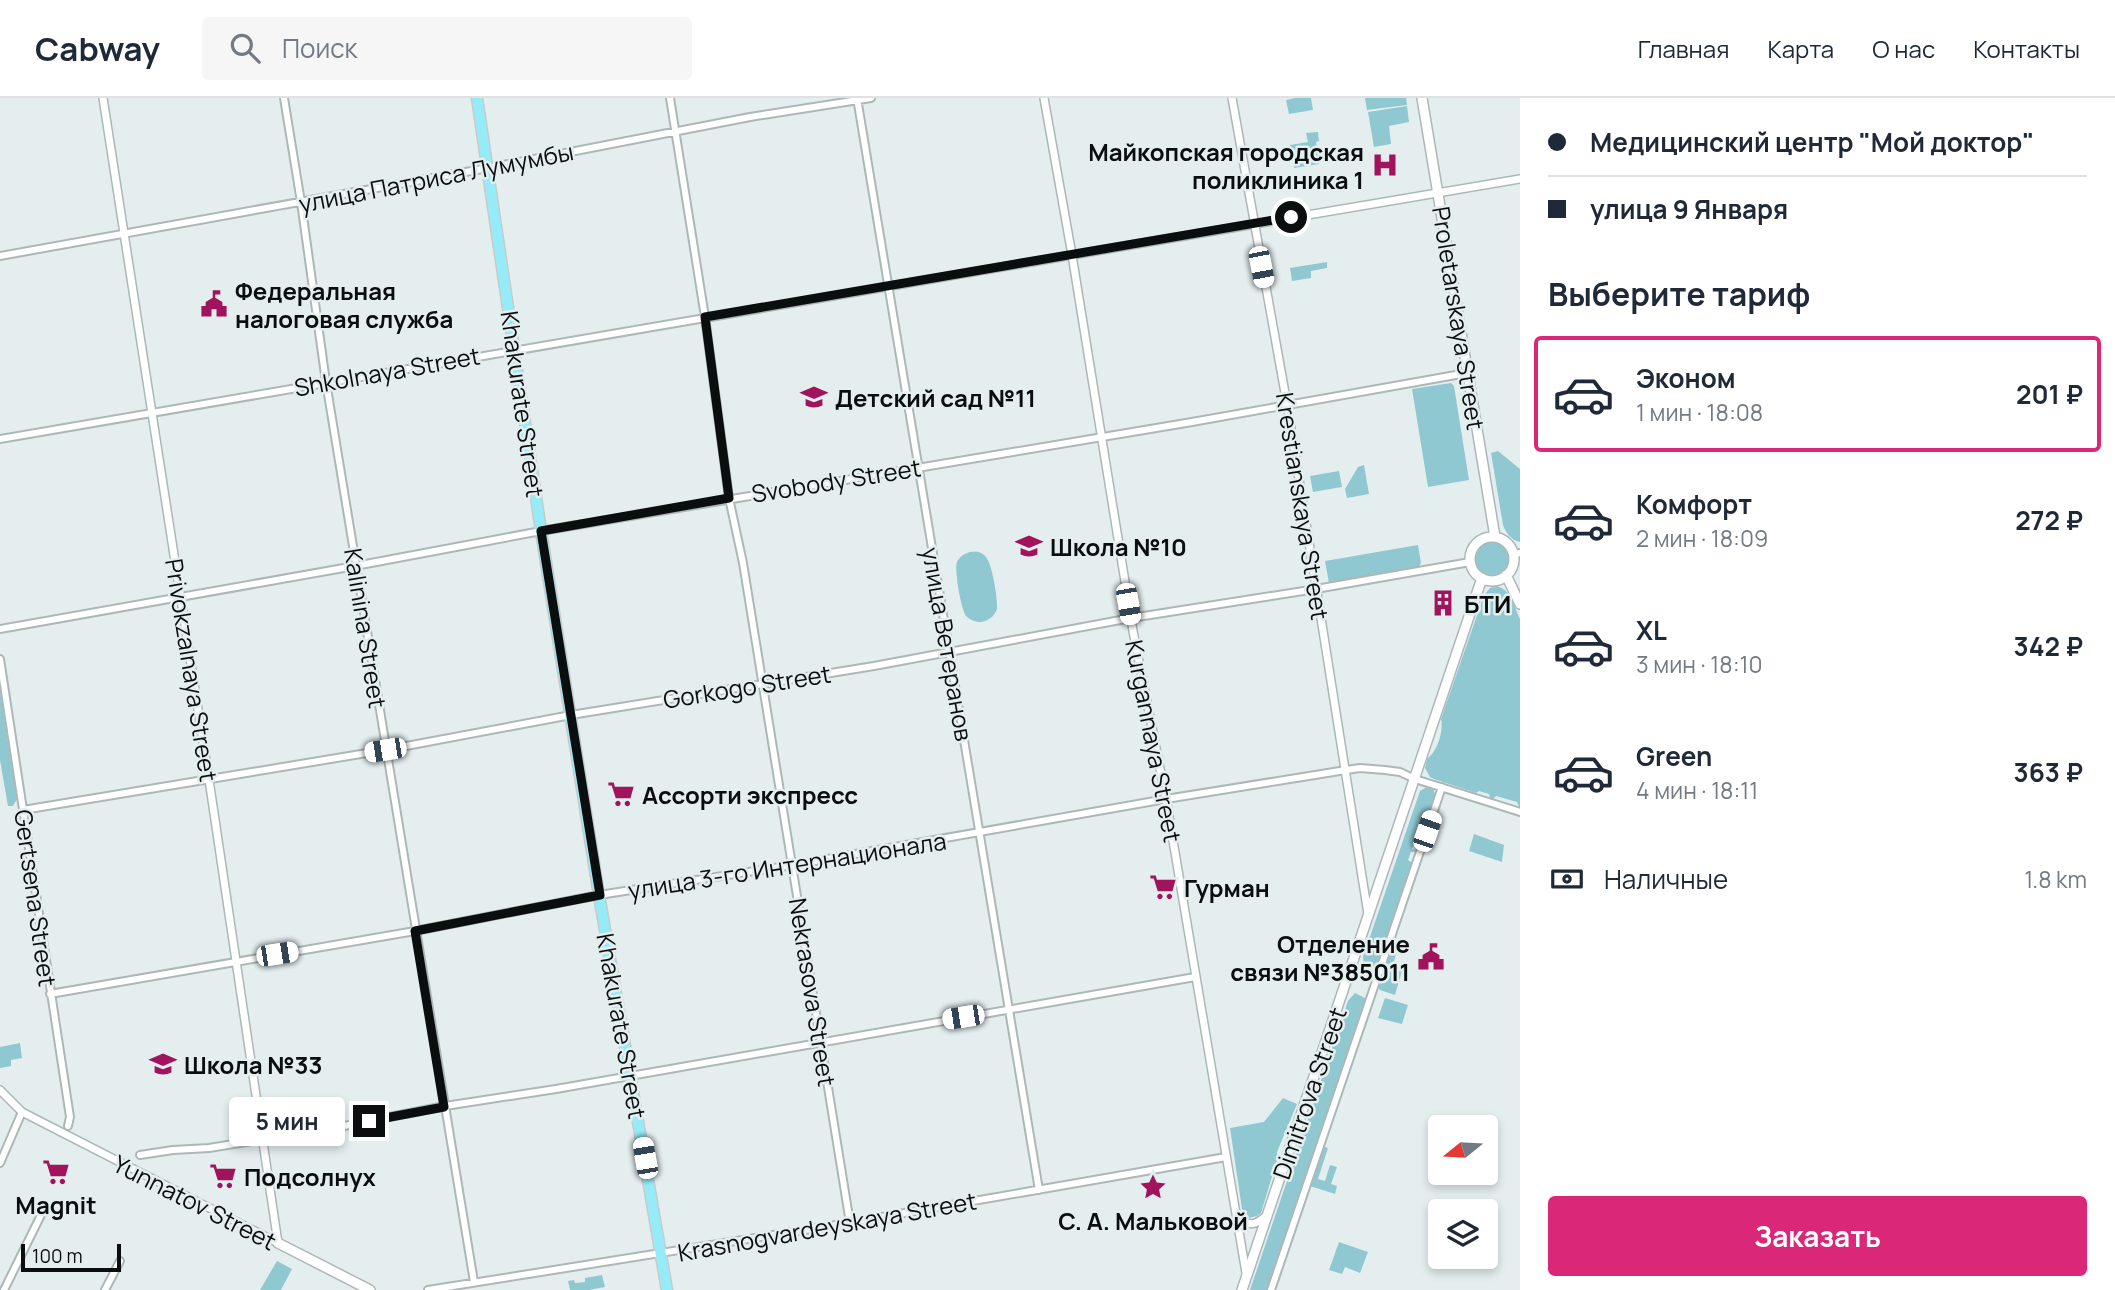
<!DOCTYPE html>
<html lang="ru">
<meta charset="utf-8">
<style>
:root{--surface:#fff;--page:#f6f6f7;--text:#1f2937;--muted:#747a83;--line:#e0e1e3;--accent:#db2777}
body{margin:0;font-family:Manrope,sans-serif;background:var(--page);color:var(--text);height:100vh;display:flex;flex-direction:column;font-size:26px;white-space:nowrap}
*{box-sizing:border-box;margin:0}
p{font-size:23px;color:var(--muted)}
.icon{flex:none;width:38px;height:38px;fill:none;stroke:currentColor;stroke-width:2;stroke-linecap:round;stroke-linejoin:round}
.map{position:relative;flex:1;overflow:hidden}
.side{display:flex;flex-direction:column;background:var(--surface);width:595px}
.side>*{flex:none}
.banner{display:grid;align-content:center;height:154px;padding:0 28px;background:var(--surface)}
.needle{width:46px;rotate:252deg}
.tools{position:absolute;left:1428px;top:1017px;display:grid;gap:14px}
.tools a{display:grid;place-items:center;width:70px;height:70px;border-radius:7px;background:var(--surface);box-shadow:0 4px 10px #0003;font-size:35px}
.scale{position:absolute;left:21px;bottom:18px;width:100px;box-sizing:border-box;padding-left:7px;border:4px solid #0b0e0f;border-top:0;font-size:19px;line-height:24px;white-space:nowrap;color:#0b0e0f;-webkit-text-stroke:5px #e4eeef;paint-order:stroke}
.end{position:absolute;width:32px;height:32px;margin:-16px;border:9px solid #0b0e0f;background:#fff;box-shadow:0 0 0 4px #fff}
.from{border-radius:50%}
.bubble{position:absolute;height:49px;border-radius:7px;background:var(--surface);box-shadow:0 4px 10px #0003;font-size:23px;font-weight:700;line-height:49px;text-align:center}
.car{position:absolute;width:21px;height:42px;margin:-21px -10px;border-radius:9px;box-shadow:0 0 5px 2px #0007;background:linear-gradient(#fff 24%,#345 0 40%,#fff 0 76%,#345 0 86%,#fff 0)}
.banner b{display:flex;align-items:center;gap:24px;height:66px;font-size:26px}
.banner b+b{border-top:2px solid var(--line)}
.banner i{width:18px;height:18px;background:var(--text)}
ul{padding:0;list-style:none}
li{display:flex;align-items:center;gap:21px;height:116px;margin:0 14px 10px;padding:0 14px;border:4px solid transparent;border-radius:7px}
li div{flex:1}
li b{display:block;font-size:26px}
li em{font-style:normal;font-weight:700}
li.current{border-color:var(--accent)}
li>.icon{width:63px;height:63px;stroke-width:1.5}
h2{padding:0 28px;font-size:32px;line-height:84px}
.pay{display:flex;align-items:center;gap:18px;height:77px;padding:0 28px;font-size:26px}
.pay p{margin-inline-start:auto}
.action{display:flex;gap:14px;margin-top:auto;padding:14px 28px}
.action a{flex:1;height:80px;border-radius:7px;background:var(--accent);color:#fff;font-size:28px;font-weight:700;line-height:80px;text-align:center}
header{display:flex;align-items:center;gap:42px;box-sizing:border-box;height:98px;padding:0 35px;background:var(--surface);border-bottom:2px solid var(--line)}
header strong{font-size:33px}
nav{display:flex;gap:38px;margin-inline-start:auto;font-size:24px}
.search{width:490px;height:63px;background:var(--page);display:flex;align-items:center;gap:18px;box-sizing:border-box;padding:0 24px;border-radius:7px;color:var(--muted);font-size:26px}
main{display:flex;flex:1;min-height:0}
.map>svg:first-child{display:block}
.green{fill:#90c8d1}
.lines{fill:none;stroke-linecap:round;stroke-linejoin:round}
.minor-casing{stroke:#aeb7b8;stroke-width:10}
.tertiary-casing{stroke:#aeb7b8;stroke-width:10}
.secondary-casing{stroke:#aeb7b8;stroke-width:12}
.primary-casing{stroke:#c9caca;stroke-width:13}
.minor{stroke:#fff;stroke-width:6}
.tertiary{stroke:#fff;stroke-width:7}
.secondary{stroke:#fff;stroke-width:9}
.primary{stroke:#95ecf8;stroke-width:10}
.route{stroke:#0b0e0f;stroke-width:9}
.labels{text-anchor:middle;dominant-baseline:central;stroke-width:5;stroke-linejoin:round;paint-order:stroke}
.poi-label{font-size:24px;font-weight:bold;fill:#0b0e0f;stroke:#e4eeef;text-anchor:start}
.street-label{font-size:24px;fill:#0b0e0f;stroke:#e4eeef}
</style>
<header>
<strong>Cabway</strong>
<div class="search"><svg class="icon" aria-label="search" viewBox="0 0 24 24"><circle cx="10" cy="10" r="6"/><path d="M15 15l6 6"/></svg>Поиск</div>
<nav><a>Главная</a><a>Карта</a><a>О нас</a><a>Контакты</a></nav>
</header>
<main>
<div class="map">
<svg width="1520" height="1192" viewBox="0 0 1520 1192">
<rect width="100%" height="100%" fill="#e4eeef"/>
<path class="green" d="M1295,0H1311L1313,12L1289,16L1286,2Z
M1365,0H1406L1407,7L1367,12Z
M1407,8L1409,24L1389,28L1391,46L1374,49L1368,14Z
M1318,34L1319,43L1316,44L1319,66L1294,70L1290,47L1308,44L1306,35Z
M1327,164V170L1311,173V180L1292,183L1290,170Z
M1451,285L1454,288L1469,382L1428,389L1412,291Z
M1498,353L1520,371V444C1511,442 1506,435 1503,427L1491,355Z
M1364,367L1369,396L1347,400L1345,391L1358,369Z
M1339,373L1342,389L1313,394L1310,378Z
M1475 461a17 17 0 1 1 34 0a17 17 0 1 1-34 0Z
M1418,447L1421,465L1418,470L1329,485L1325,463Z
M970,454C976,453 980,453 985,458C992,463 998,502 997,511C995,518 988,523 981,524C975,524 970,522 966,518C961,511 954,472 957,464C960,458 964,456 970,454Z
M1496,488C1511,491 1514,508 1520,521V711L1517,704L1496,698L1493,701L1490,700L1489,696L1479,693L1476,695L1434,681L1430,679L1425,670L1427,661C1437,654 1444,633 1441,621L1484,497L1490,490Z
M0,593L17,701L13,708H8L0,662Z
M1427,689L1433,691L1436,698L1420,745H1414L1412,751L1417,753L1411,754L1408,762L1413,765L1376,871L1364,867L1363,859L1420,693Z
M1474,736L1504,747L1502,764L1469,753Z
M1390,852L1397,854L1393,866L1403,869L1395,897L1380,892L1378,888Z
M1355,895L1367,901L1268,1192H1250L1348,903Z
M1385,900L1408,907L1402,926L1378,920Z
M20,945L22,960L11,962V968L0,970V949Z
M1283,1000L1297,1006L1277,1054V1062L1261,1115L1257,1118L1249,1120L1242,1111L1230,1030L1264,1024Z
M1323,1048L1328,1050L1318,1081L1325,1083L1330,1067L1337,1069L1331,1086L1337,1088L1335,1096L1310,1088Z
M1339,1144L1368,1154L1360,1175L1345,1169L1342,1176L1329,1172Z
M277,1163L292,1171L281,1192H260Z
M602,1177L605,1189L589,1192H570L568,1183L574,1182L575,1185L585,1184V1180Z"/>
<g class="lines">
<g class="minor-casing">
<path id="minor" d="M284,0L301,104L326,284L474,1184
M670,0L705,219L729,400L743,465L850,1125
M857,0L1039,1092
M0,158L488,70L750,19L871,0
M0,341L1072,157
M1513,457L1520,455
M0,531L355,468L541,433L1192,324L1467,275
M0,561L70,1019L68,1028
M23,712L385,652L571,617L874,568L1131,520L1316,491L1470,464
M50,896L415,833L599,797L793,767L1166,701L1346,672L1360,670L1385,672L1400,674L1415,681L1520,714
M140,1057L173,1052L209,1050L344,1028L445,1008L556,991L1195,879
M0,1065L22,1014
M4,1192L42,1115
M105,1192L120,1163
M428,1192L830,1128L1226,1059
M1271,1192L1442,689"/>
</g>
<g class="tertiary-casing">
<path id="tertiary" d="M103,0L211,695L278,1145
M1044,0L1072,157L1133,533L1166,701L1246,1175
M1232,0L1287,306L1368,816
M1072,157L1520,81
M0,992L22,1014L278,1145
M1238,1120C1250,1129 1256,1127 1267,1117"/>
</g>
<g class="secondary-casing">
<path id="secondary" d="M1422,0L1495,439
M1470 461a22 22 0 1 1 44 0a22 22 0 1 1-44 0Z
M1506,477L1520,506
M278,1145L370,1192
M1242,1192L1482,480"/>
</g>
<g class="primary-casing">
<path id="primary" d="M477,0L541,433L599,797L667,1192"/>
</g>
<use href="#minor" class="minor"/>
<use href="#tertiary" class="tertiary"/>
<use href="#secondary" class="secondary"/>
<use href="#primary" class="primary"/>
</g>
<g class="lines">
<path class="route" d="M369,1023L444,1009L415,833L600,797L541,433L729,400L705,219L1291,119"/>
</g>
<defs>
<g id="hospital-bare" transform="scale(2.1)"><path d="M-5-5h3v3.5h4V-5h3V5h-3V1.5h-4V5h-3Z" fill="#a1135a" stroke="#e4eeef" stroke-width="2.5" paint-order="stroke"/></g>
<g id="civic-bare" transform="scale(2.1)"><path d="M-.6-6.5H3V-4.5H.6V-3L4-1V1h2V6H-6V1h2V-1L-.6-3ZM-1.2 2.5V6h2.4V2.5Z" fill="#a1135a" stroke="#e4eeef" stroke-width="2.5" paint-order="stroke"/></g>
<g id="school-bare" transform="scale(2.1)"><path d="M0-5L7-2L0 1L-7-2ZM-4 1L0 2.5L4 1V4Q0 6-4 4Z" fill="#a1135a" stroke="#e4eeef" stroke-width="2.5" paint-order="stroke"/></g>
<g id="building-bare" transform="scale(2.1)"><path d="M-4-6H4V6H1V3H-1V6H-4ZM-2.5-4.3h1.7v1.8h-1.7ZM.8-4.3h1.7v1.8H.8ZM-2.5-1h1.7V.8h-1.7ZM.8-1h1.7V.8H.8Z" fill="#a1135a" stroke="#e4eeef" stroke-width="2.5" paint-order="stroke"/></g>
<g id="supermarket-bare" transform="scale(2.1)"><path d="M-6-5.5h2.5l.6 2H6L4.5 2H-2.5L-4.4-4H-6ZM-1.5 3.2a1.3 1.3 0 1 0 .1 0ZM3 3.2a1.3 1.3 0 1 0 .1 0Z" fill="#a1135a" stroke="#e4eeef" stroke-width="2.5" paint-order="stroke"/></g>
<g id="sight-bare" transform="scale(2.1)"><path d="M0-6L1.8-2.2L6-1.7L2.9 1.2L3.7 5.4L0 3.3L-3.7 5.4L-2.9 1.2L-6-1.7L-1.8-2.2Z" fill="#a1135a" stroke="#e4eeef" stroke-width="2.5" paint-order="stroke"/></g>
</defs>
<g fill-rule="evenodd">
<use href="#hospital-bare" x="1385" y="67"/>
<use href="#civic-bare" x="214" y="206"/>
<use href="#school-bare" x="814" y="299"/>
<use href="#school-bare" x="1029" y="448"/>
<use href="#building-bare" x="1443" y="505"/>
<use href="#supermarket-bare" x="621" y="696"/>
<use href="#supermarket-bare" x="1163" y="789"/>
<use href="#civic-bare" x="1431" y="859"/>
<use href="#school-bare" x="163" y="966"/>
<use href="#supermarket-bare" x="56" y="1074"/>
<use href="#supermarket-bare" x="223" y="1078"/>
<use href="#sight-bare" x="1153" y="1089"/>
</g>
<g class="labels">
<g class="poi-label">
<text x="1364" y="53" text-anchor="end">Майкопская городская<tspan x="1364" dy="28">поликлиника 1</tspan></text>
<text x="235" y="192">Федеральная<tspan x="235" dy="28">налоговая служба</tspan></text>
<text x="835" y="299">Детский сад №11</text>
<text x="1050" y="448">Школа №10</text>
<text x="1464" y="505">БТИ</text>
<text x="642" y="696">Ассорти экспресс</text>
<text x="1184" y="789">Гурман</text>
<text x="1410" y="845" text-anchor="end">Отделение<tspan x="1410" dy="28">связи №385011</tspan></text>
<text x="184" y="966">Школа №33</text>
<text x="244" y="1078">Подсолнух</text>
<text x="56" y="1106" text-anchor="middle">Magnit</text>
<text x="1153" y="1122" text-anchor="middle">С. А. Мальковой</text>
</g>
<g class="street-label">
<text transform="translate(436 79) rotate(-11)">улица Патриса Лумумбы</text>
<text transform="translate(1459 220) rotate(81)">Proletarskaya Street</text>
<text transform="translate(387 273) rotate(-10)">Shkolnaya Street</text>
<text transform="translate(523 306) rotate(82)">Khakurate Street</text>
<text transform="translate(836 382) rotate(-9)">Svobody Street</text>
<text transform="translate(1303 408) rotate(81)">Krestianskaya Street</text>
<text transform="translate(366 530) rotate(81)">Kalinina Street</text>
<text transform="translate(948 546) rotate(80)">улица Ветеранов</text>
<text transform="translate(192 572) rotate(81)">Privokzalnaya Street</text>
<text transform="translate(747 588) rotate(-9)">Gorkogo Street</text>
<text transform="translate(1154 643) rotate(79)">Kurgannaya Street</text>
<text transform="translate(787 767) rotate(-9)">улица 3-го Интернационала</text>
<text transform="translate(36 800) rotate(82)">Gertsena Street</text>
<text transform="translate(813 894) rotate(81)">Nekrasova Street</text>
<text transform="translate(622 928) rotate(80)">Khakurate Street</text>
<text transform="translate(1309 995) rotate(-71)">Dimitrova Street</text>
<text transform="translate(195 1104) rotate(27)">Yunnatov Street</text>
<text transform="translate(827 1128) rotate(-10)">Krasnogvardeyskaya Street</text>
</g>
</g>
</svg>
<div class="tools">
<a><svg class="needle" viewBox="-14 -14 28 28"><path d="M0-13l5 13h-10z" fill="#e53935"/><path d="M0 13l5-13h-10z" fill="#747a83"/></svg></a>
<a><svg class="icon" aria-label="layers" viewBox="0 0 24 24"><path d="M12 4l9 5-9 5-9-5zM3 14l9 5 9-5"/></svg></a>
</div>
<div class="scale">100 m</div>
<i class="end from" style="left:1291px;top:119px"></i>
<i class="end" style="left:369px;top:1023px"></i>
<div class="bubble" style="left:229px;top:999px;width:116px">5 мин</div>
<i class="car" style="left:1261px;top:169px;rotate:169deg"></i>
<i class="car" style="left:1128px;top:506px;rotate:170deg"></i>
<i class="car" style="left:385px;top:652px;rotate:261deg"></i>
<i class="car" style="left:1427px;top:733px;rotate:19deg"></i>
<i class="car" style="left:277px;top:856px;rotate:81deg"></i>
<i class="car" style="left:963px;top:919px;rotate:261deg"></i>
<i class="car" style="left:645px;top:1060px;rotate:350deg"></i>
</div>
<section class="side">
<div class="banner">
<b><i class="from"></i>Медицинский центр &quot;Мой доктор&quot;</b>
<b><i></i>улица 9 Января</b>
</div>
<h2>Выберите тариф</h2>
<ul>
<li class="current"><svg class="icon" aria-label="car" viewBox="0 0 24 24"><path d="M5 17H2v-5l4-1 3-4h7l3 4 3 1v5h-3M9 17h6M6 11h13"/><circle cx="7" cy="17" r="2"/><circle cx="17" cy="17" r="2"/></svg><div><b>Эконом</b><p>1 мин · 18:08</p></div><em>201 ₽</em></li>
<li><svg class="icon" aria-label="car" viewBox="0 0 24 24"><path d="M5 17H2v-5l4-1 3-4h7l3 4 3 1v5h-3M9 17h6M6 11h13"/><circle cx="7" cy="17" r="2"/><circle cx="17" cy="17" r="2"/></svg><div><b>Комфорт</b><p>2 мин · 18:09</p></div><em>272 ₽</em></li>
<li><svg class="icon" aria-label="car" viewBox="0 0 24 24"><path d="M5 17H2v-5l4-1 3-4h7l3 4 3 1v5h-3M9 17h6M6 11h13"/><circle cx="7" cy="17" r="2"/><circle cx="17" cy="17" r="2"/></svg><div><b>XL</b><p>3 мин · 18:10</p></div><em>342 ₽</em></li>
<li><svg class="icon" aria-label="car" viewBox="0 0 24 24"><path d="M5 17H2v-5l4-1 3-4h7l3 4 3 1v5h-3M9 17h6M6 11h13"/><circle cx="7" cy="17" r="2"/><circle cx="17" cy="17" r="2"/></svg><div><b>Green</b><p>4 мин · 18:11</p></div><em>363 ₽</em></li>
</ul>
<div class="pay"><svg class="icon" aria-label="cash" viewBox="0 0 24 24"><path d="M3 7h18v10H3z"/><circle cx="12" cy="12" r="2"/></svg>Наличные<p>1.8 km</p></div>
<div class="action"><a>Заказать</a></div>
</section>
</main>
